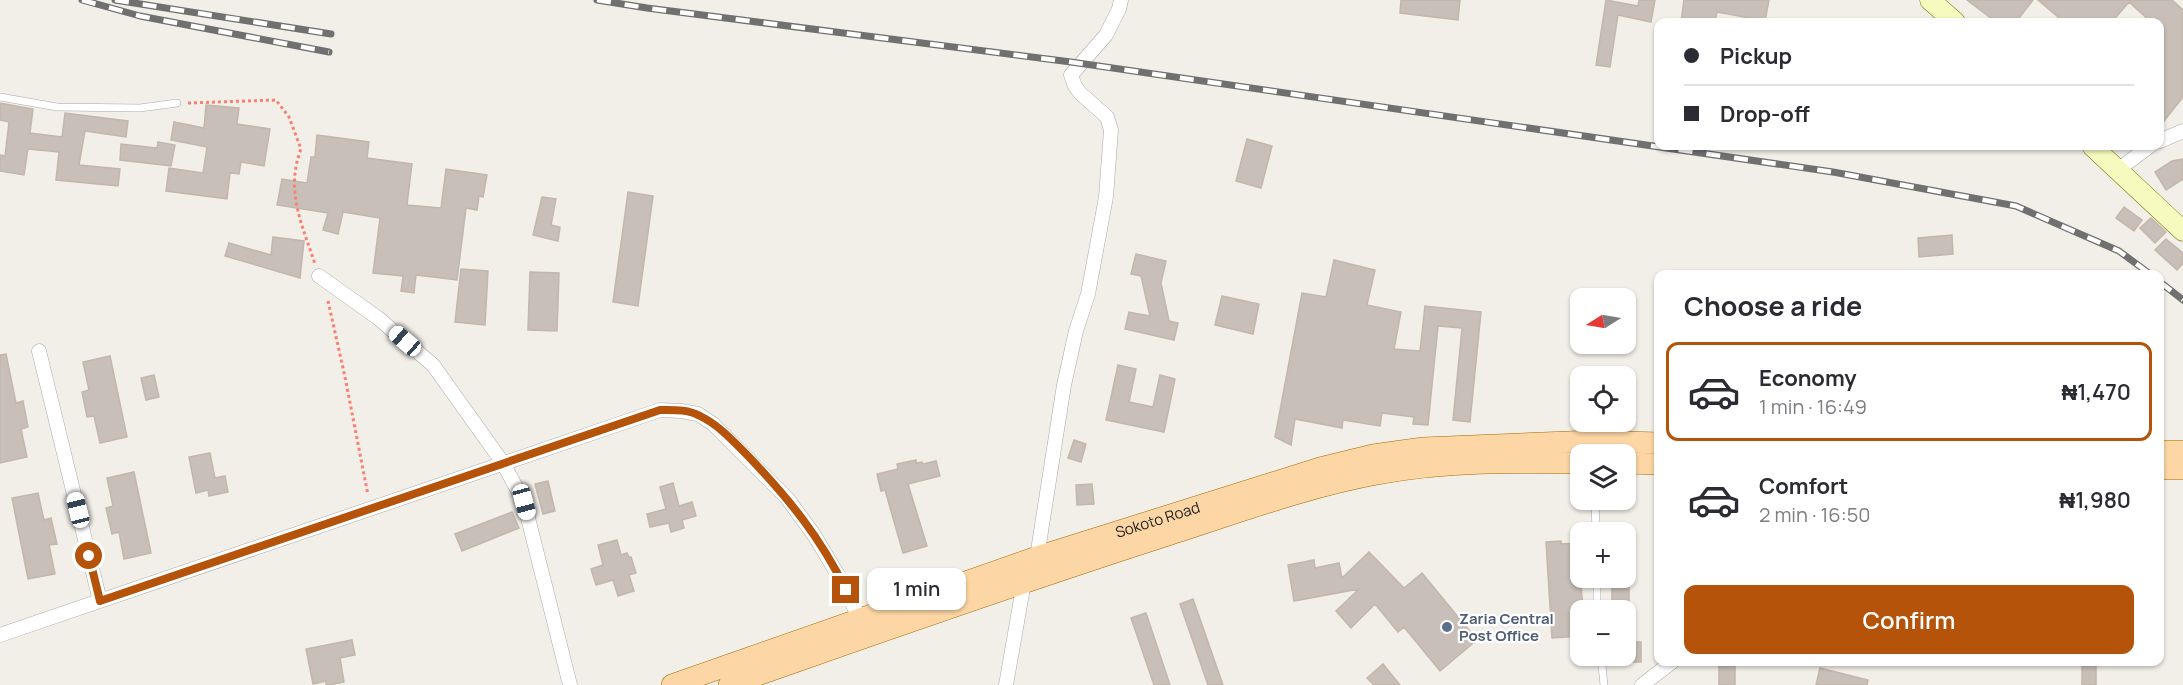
<!DOCTYPE html>
<meta charset="utf-8">
<style>
:root{--surface:#fff;--page:#f7f7f7;--text:#2b2b33;--muted:#7c7c81;--line:#e1e1e2;--accent:#b45309}
body{margin:0;font-family:Manrope,sans-serif;background:var(--page);color:var(--text);height:100vh;display:flex;flex-direction:column;font-size:22px;white-space:nowrap}
*{box-sizing:border-box;margin:0}
p{font-size:20px;color:var(--muted)}
.icon{flex:none;width:33px;height:33px;fill:none;stroke:currentColor;stroke-width:2;stroke-linecap:round;stroke-linejoin:round}
.map{position:relative;flex:1;overflow:hidden}
.panel{position:absolute;left:1654px;top:270px;width:510px;height:396px;display:flex;flex-direction:column;background:var(--surface);border-radius:12px;box-shadow:0 2px 4px #0004}
.panel>*{flex:none}
.banner{position:absolute;left:1654px;top:18px;width:510px;height:132px;border-radius:12px;box-shadow:0 2px 4px #0004;display:grid;align-content:center;height:132px;padding:0 30px;background:var(--surface)}
.needle{width:39px;rotate:259deg}
.tools{position:absolute;left:1570px;top:288px;display:grid;gap:12px}
.tools a{display:grid;place-items:center;width:66px;height:66px;border-radius:12px;background:var(--surface);box-shadow:0 2px 4px #0004;font-size:30px}
.end{position:absolute;width:27px;height:27px;margin:-14px;border:8px solid #b45309;background:#fff;box-shadow:0 0 0 3px #fff}
.from{border-radius:50%}
.bubble{position:absolute;height:42px;border-radius:12px;background:var(--surface);box-shadow:0 2px 4px #0004;font-size:20px;font-weight:600;line-height:42px;text-align:center}
.car{position:absolute;width:18px;height:36px;margin:-18px -9px;border-radius:8px;box-shadow:0 0 4px 2px #0007;background:linear-gradient(#fff 24%,#345 0 40%,#fff 0 76%,#345 0 86%,#fff 0)}
.banner b{display:flex;align-items:center;gap:21px;height:57px;font-size:22px}
.banner b+b{border-top:2px solid var(--line)}
.banner i{width:15px;height:15px;background:var(--text)}
ul{padding:0;list-style:none}
li{display:flex;align-items:center;gap:18px;height:99px;margin:0 12px 9px;padding:0 18px;border:3px solid transparent;border-radius:12px}
li div{flex:1}
li b{display:block;font-size:22px}
li em{font-style:normal;font-weight:600}
li.selected{border-color:var(--accent)}
li>.icon{width:54px;height:54px;stroke-width:1.5}
h2{padding:0 30px;font-size:27px;line-height:72px}
.action{display:flex;gap:12px;margin-top:auto;padding:12px 30px}
.action a{flex:1;height:69px;border-radius:12px;background:var(--accent);color:#fff;font-size:24px;font-weight:600;line-height:69px;text-align:center}
.map>svg:first-child{display:block}
.building{fill:#c7bfb8;stroke:#c4b6ab;stroke-width:1.5}
.lines{fill:none;stroke-linecap:round;stroke-linejoin:round}
.lane-casing{stroke:#a9a9a9;stroke-width:8}
.street-casing{stroke:#a9a9a9;stroke-width:15}
.secondary-casing{stroke:#707d05;stroke-width:21}
.primary-casing{stroke:#a06b00;stroke-width:22}
.path{stroke:#fa8072;stroke-width:3;stroke-dasharray:3 3;stroke-linecap:butt}
.lane{stroke:#fff;stroke-width:7}
.street{stroke:#fff;stroke-width:14}
.secondary{stroke:#f7fabf;stroke-width:20}
.primary{stroke:#fcd6a4;stroke-width:21}
.rail-casing{stroke:#707070;stroke-width:7}
.rail{stroke:#fff;stroke-width:4.5;stroke-dasharray:14;stroke-linecap:butt}
.route{stroke:#b45309;stroke-width:8}
.service-dot{fill:#5c6f8a;stroke:#fff;stroke-width:2}
.labels{text-anchor:middle;dominant-baseline:central;stroke-width:4.5;stroke-linejoin:round;paint-order:stroke}
.street-label{font-size:15px;fill:#222;stroke:#fff}
.service-label{font-size:15px;font-weight:bold;fill:#4e5e75;stroke:#fff;text-anchor:start}
</style>
<div class="map">
<svg width="2183" height="685" viewBox="0 0 2183 685">
<rect width="100%" height="100%" fill="#f2efe9"/>
<path class="building" d="M1401,0H1460L1458,20L1400,13Z
M1606,0L1638,6L1639,0H1655L1651,22L1618,15L1610,67L1596,65Z
M1684,0H1769L1765,21L1717,12L1715,22H1681Z
M1967,0H2033L2016,22H1996Z
M2038,0H2172L2183,10V97L2160,126V22H2151L2129,2L2112,22H2064Z
M0,103L33,109L30,133L62,137L65,113L128,121L126,137L85,131L79,165L120,169L118,186L56,180L59,152L28,149L24,175L0,171V155L5,156L9,122L0,120Z
M206,105L239,108L237,124L270,129L264,166L241,162L239,174L230,173L227,199L166,191L169,168L203,173L207,147L171,140L174,122L204,128Z
M317,135L369,142L367,158L412,164L407,205L441,208L446,169L487,175L483,197L479,196L477,210L466,208L457,280L416,275L414,293L401,291L403,276L373,273L380,218L343,212L338,234L323,230L328,213L277,205L282,179L307,183L311,157H315Z
M1247,139L1272,146L1261,188L1236,181Z
M158,142L175,145L171,166L120,160L121,144L157,148Z
M2183,159V179L2166,190L2155,172L2172,161Z
M628,192L653,196L638,306L613,302Z
M542,197L556,199L551,225L560,227L558,241L533,235Z
M2124,207L2142,220L2134,231L2116,218Z
M2151,218L2166,232L2155,243L2140,228Z
M1952,235L1953,254L1919,257L1918,238Z
M273,237L304,241L300,278L225,256L229,243L271,255Z
M2166,239L2183,253V263L2177,270L2155,250Z
M1136,254L1166,261L1161,283L1169,321L1178,323L1174,340L1125,329L1129,312L1150,316L1141,276L1131,274Z
M1334,260L1375,270L1367,305L1401,312L1394,349L1420,351L1425,306L1481,312L1470,422L1453,420L1462,328L1438,326L1428,425L1413,424L1414,417L1382,413L1380,426L1343,420L1342,428L1295,419L1291,445L1275,437L1302,293L1326,297Z
M461,269L488,271L485,325L455,322Z
M530,272L559,273L557,331L528,330Z
M1222,296L1259,304L1253,334L1215,325Z
M6,354L16,403L23,401L28,427L21,429L27,457L0,463V355Z
M110,356L127,437L100,443L94,416L87,417L82,392L89,390L83,362Z
M1118,365L1136,369L1129,402L1153,407L1160,375L1175,379L1164,432L1106,420Z
M154,375L159,397L146,400L141,378Z
M1074,440L1086,444L1081,462L1068,458Z
M210,453L215,478L225,476L228,492L209,496L208,490L196,493L189,457Z
M916,460V463L922,462L923,464L936,461L940,476L908,484L927,546L903,553L885,490L881,491L877,474L898,469L897,464Z
M134,472L151,553L124,559L119,532L112,534L106,508L113,506L107,478Z
M548,481L555,511L543,514L535,484Z
M673,483L679,506L692,502L696,516L682,520L684,528L671,532L669,523L650,527L647,514L666,509L660,487Z
M1092,484L1094,504L1077,505L1076,485Z
M38,493L44,520L51,518L57,544L49,545L55,574L28,579L12,498Z
M512,512L519,528L462,551L455,534Z
M617,540L621,555L627,553L629,557H631L636,573L629,575L634,591L618,596L613,580L596,585L591,569L603,565L598,545Z
M1561,541V544L1578,543L1583,610H1581V636L1552,638L1546,542Z
M1369,552L1404,588L1422,573L1477,640L1440,671L1404,627L1398,632L1375,604L1351,628L1336,611L1359,589L1294,601L1288,565L1314,560L1315,568L1339,563L1342,578Z
M1612,578H1629V601L1612,602Z
M1193,599L1223,685H1208L1180,604Z
M1146,613L1170,685H1154L1131,618Z
M352,640L355,655L340,658L344,682L329,685H326V681L313,684L306,649Z
M1626,642H1641V662H1626Z
M2082,662H2096V685H2082Z
M1383,664L1400,685H1374L1367,678Z
M1719,666H1735V685H1719Z
M1820,668L1868,680L1867,685H1816Z"/>
<g class="lines">
<g class="lane-casing">
<path id="lane" d="M0,97L57,107L140,108L177,103
M1595,500L1596,532
M1597,578V610
M1601,656L1604,685"/>
</g>
<g class="street-casing">
<path id="street" d="M2160,141L2183,131
M2119,169L2150,146
M319,276L378,318L433,365L503,463L524,502L570,685
M39,351L100,601
M1037,557L1064,385L1076,331L1088,294L1106,197L1111,130L1107,117L1080,93L1075,86L1071,75L1106,35L1119,9L1121,0
M0,635L660,410L681,411L698,414L713,424L787,498L814,535L838,575L860,619
M1006,685L1024,582
M1642,685L1672,662"/>
</g>
<g class="secondary-casing">
<path id="secondary" d="M1930,0L1955,22
M2092,146L2183,231"/>
</g>
<g class="primary-casing">
<g id="primary">
<path d="M2160,451H2183"/>
<path d="M1626,463L1659,464"/>
<path d="M2160,469H2183"/>
<path id="s1" d="M672,685L1037,557L1320,468L1373,455L1423,448L1593,441L1659,443"/>
<path d="M729,685C875,634 1021,582 1168,535C1237,513 1306,487 1377,474C1444,461 1513,462 1581,463"/>
</g>
</g>
<path class="path" d="M188,103L276,100L289,117L301,149C285,191 302,224 315,264
M328,301L345,377L368,495"/>
<use href="#lane" class="lane"/>
<use href="#street" class="street"/>
<use href="#secondary" class="secondary"/>
<use href="#primary" class="primary"/>
<g class="rail-casing">
<path id="rail" d="M82,0L140,16L329,52
M115,0L331,34
M597,0L647,8L1071,62L1833,172L2016,206L2119,251L2150,274
M2160,282L2183,300"/>
</g>
<use href="#rail" class="rail"/>
</g>
<g class="lines">
<path class="route" d="M89,556L100,601L660,410C673,410 688,409 700,416C719,425 734,442 749,457C788,498 821,538 846,590"/>
</g>
<circle class="service-dot" cx="1447" cy="627" r="6"/>
<g class="labels">
<g class="street-label">
<text stroke="none"><textPath href="#s1" startOffset="513">Sokoto Road</textPath></text>
</g>
<g class="service-label">
<text x="1459" y="618">Zaria Central<tspan x="1459" dy="17">Post Office</tspan></text>
</g>
</g>
</svg>
<div class="tools">
<a><svg class="needle" viewBox="-14 -14 28 28"><path d="M0-13l5 13h-10z" fill="#e53935"/><path d="M0 13l5-13h-10z" fill="#7c7c81"/></svg></a>
<a><svg class="icon" aria-label="locate" viewBox="0 0 24 24"><circle cx="12" cy="12" r="6"/><path d="M12 2v4M12 18v4M2 12h4M18 12h4"/></svg></a>
<a><svg class="icon" aria-label="layers" viewBox="0 0 24 24"><path d="M12 4l9 5-9 5-9-5zM3 14l9 5 9-5"/></svg></a>
<a>+</a>
<a>−</a>
</div>
<i class="end from" style="left:89px;top:556px"></i>
<i class="end" style="left:846px;top:590px"></i>
<div class="bubble" style="left:867px;top:568px;width:99px">1 min</div>
<i class="car" style="left:405px;top:341px;rotate:311deg"></i>
<i class="car" style="left:524px;top:502px;rotate:165deg"></i>
<i class="car" style="left:78px;top:510px;rotate:346deg"></i>
<div class="banner">
<b><i class="from"></i>Pickup</b>
<b><i></i>Drop-off</b>
</div>
<section class="panel">
<h2>Choose a ride</h2>
<ul>
<li class="selected"><svg class="icon" aria-label="car" viewBox="0 0 24 24"><path d="M5 17H2v-5l4-1 3-4h7l3 4 3 1v5h-3M9 17h6M6 11h13"/><circle cx="7" cy="17" r="2"/><circle cx="17" cy="17" r="2"/></svg><div><b>Economy</b><p>1 min · 16:49</p></div><em>₦1,470</em></li>
<li><svg class="icon" aria-label="car" viewBox="0 0 24 24"><path d="M5 17H2v-5l4-1 3-4h7l3 4 3 1v5h-3M9 17h6M6 11h13"/><circle cx="7" cy="17" r="2"/><circle cx="17" cy="17" r="2"/></svg><div><b>Comfort</b><p>2 min · 16:50</p></div><em>₦1,980</em></li>
</ul>
<div class="action"><a>Confirm</a></div>
</section>
</div>
